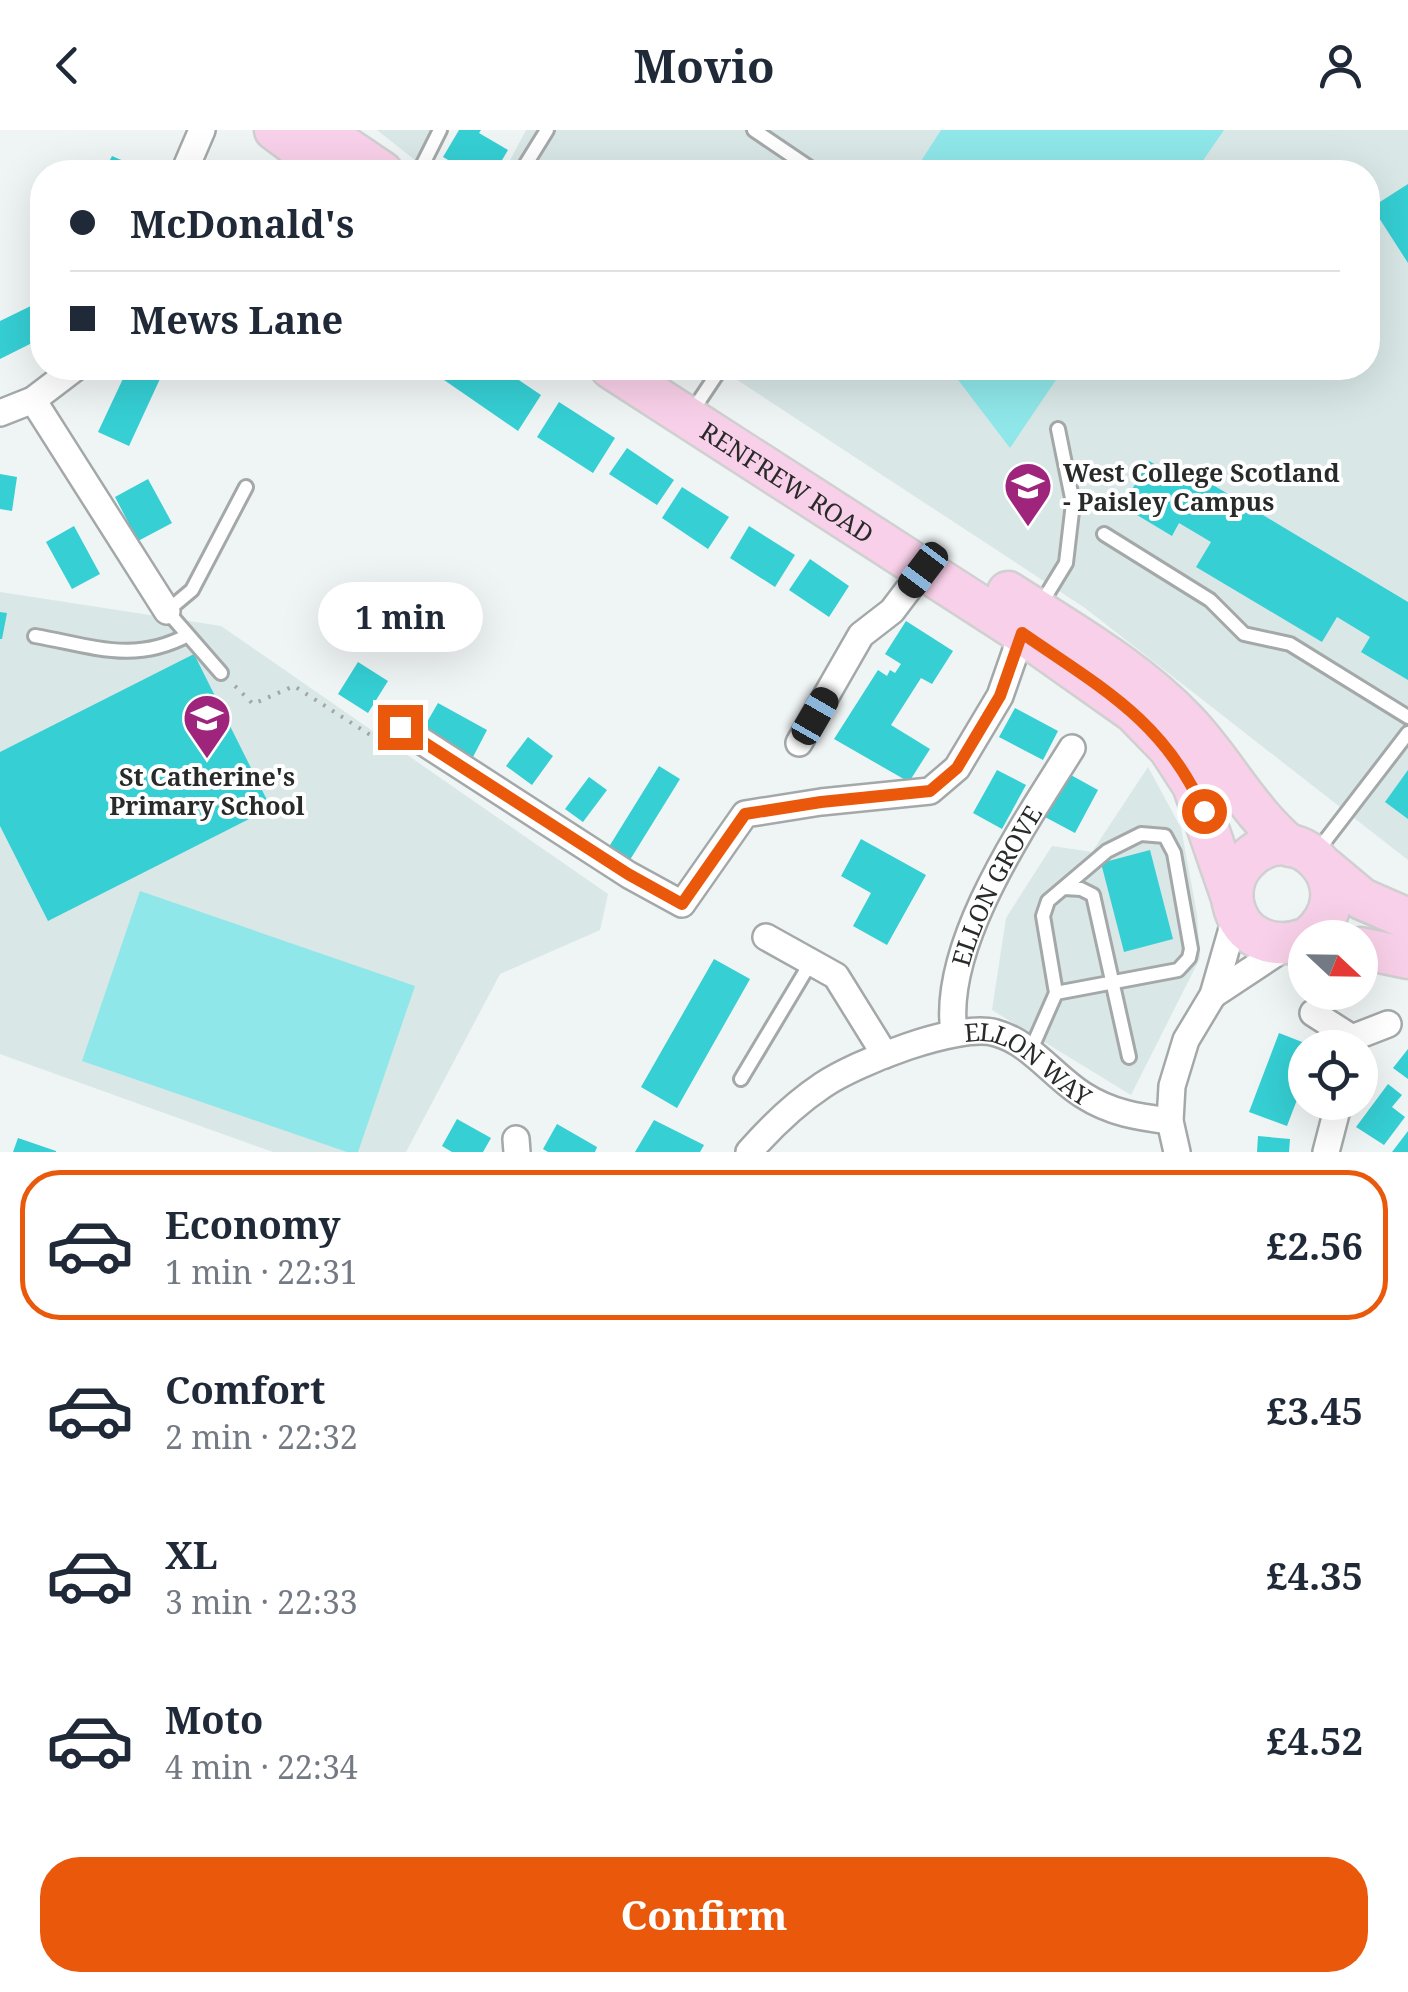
<!DOCTYPE html>
<meta charset="utf-8">
<style>
:root{--surface:#fff;--page:#f2f2f3;--text:#1f2937;--muted:#747a83;--line:#e0e1e3;--accent:#ea580c}
body{margin:0;font-family:"Noto Serif",serif;background:var(--page);color:var(--text);height:100vh;display:flex;flex-direction:column;font-size:38px;white-space:nowrap}
*{box-sizing:border-box;margin:0}
p{font-size:32px;color:var(--muted)}
.icon{flex:none;width:55px;height:55px;fill:none;stroke:currentColor;stroke-width:2;stroke-linecap:round;stroke-linejoin:round}
.map{position:relative;height:1022px;overflow:hidden}
.sheet{display:flex;flex-direction:column;background:var(--surface);flex:1}
.sheet>*{flex:none}
.guide{position:absolute;left:30px;top:30px;width:1350px;height:220px;border-radius:40px;box-shadow:0 10px 40px #0002;display:grid;align-content:center;height:220px;padding:0 40px;background:var(--surface)}
.needle{width:65px;rotate:112deg}
.fabs{position:absolute;left:1288px;top:790px;display:grid;gap:20px}
.fabs a{display:grid;place-items:center;width:90px;height:90px;border-radius:50%;background:var(--surface);box-shadow:0 10px 40px #0002;font-size:50px}
.end{position:absolute;width:45px;height:45px;margin:-22px;border:12px solid #ea580c;background:#fff;box-shadow:0 0 0 5px #fff}
.from{border-radius:50%}
.bubble{position:absolute;height:70px;border-radius:35px;background:var(--surface);box-shadow:0 10px 40px #0002;font-size:32px;font-weight:700;line-height:70px;text-align:center}
.car{position:absolute;width:30px;height:60px;margin:-30px -15px;border-radius:12px;box-shadow:0 0 8px 2px #0007;background:linear-gradient(#222 24%,#8ab4d8 0 40%,#222 0 76%,#8ab4d8 0 86%,#222 0)}
.guide b{display:flex;align-items:center;gap:35px;height:95px;font-size:38px}
.guide b+b{border-top:2px solid var(--line)}
.guide i{width:25px;height:25px;background:var(--text)}
ul{padding:18px 0 0;list-style:none}
li{display:flex;align-items:center;gap:30px;height:150px;margin:0 20px 15px;padding:0 20px;border:5px solid transparent;border-radius:40px}
li div{flex:1}
li b{display:block;font-size:38px}
li em{font-style:normal;font-weight:700}
li.active{border-color:var(--accent)}
li>.icon{width:90px;height:90px;stroke-width:1.5}
.primary-button{display:flex;gap:20px;margin-top:auto;padding:20px 40px}
.primary-button a{flex:1;height:115px;border-radius:40px;background:var(--accent);color:#fff;font-size:40px;font-weight:700;line-height:115px;text-align:center}
header{display:flex;justify-content:space-between;align-items:center;height:130px;padding:0 40px;background:var(--surface);font-size:45px;font-weight:700}
.map>svg:first-child{display:block}
.built{fill:#d9e7e7}
.green{fill:#8fe7e9}
.building{fill:#35cfd4}
.lines{fill:none;stroke-linecap:round;stroke-linejoin:round}
.lane-casing{stroke:#a4a8a9;stroke-width:18}
.street-casing{stroke:#a4a8a9;stroke-width:30}
.primary-casing{stroke:#d0d0d0;stroke-width:45}
.path{stroke:#a3a6a6;stroke-width:4;stroke-dasharray:2.5 8;stroke-linecap:butt}
.lane{stroke:#fff;stroke-width:12}
.street{stroke:#fff;stroke-width:25}
.primary{stroke:#f9d0e9;stroke-width:40}
.route{stroke:#ea580c;stroke-width:12}
.labels{text-anchor:middle;dominant-baseline:central;stroke-width:8;stroke-linejoin:round;paint-order:stroke}
.poi-label{font-size:25px;font-weight:bold;fill:#292b2b;stroke:#fff;text-anchor:start}
.street-label{font-size:25px;fill:#292b2b;stroke:#fff}
</style>
<header><svg class="icon" aria-label="back" viewBox="0 0 24 24"><path d="M15 5l-7 7 7 7"/></svg>Movio<svg class="icon" aria-label="person" viewBox="0 0 24 24"><circle cx="12" cy="8" r="4"/><path d="M4 21q1-7 8-7t8 7"/></svg></header>
<div class="map">
<svg width="1408" height="1022" viewBox="0 0 1408 1022">
<rect width="100%" height="100%" fill="#eff4f4"/>
<path class="built" d="M377,0H445L425,38Z
M526,0H1408V730L1085,478L719,238H1368V42H504Z
M0,462L221,496L608,764L600,800L500,844L406,1022H273L0,924Z
M1148,637L1181,698L1197,784L1200,828L1131,965L992,880L1006,788L1052,716L1092,722Z"/>
<path class="green" d="M941,0H1224L1195,42H914Z
M949,238H1064L1010,318Z
M140,761L415,856L358,1022H347L82,931Z"/>
<path class="building" d="M459,0H481L479,3L508,20L495,42H469L443,27Z
M112,26L142,39L140,42H104Z
M1408,54V133L1372,77Z
M39,172L42,178V208L0,229V191Z
M128,238H165L129,316L98,302Z
M433,238H501L541,265L518,301L431,241Z
M559,272L615,308L593,343L537,307Z
M627,318L674,350L657,375L609,344Z
M1149,331L1167,341L1173,331L1408,472V550L1361,522L1370,507L1337,487L1322,512L1196,437L1211,412L1179,393L1172,406L1122,376Z
M0,344L17,347L12,381L0,379Z
M148,349L172,393L138,411L115,367Z
M682,357L729,387L708,419L662,388Z
M74,396L100,444L72,459L46,412Z
M749,396L795,425L775,457L730,428Z
M810,429L849,456L829,487L789,460Z
M0,482L7,483L2,509H0Z
M906,491L953,521L932,554L921,548L891,595L930,619L909,652L834,609L878,540L887,546L890,540L895,543L901,534L885,524Z
M194,524L271,678L48,791L0,696V622Z
M358,532L388,551L368,583L338,564Z
M438,573L487,600L473,627L423,599Z
M1015,578L1058,601L1043,630L999,607Z
M528,607L553,626L532,655L506,636Z
M659,636L680,649L628,733L607,720Z
M997,640L1026,655L1002,699L973,683Z
M1408,640V689L1385,672Z
M1069,644L1098,660L1075,703L1045,687Z
M589,647L607,660L583,692L565,679Z
M861,709L926,745L887,815L853,796L871,763L841,746Z
M1150,720L1173,809L1124,822L1101,733Z
M714,829L750,849L677,978L641,957Z
M1279,903L1315,917L1305,918V949L1287,996L1249,982Z
M1408,919V949L1393,938Z
M1388,954L1402,965L1392,977L1405,987L1384,1015L1356,997Z
M457,989L491,1008L483,1022H452L442,1016Z
M654,990L704,1015L700,1022H635Z
M557,994L597,1017L595,1022H548L543,1019Z
M1408,1001V1022H1392Z
M1258,1006L1290,1009L1289,1022H1257Z
M18,1008L56,1021V1022H13Z"/>
<g class="lines">
<g class="lane-casing">
<path id="lane" d="M754,0L816,42
M419,42L440,0
M521,42L547,0
M689,286L721,238
M1104,404L1210,470L1244,504L1290,514L1408,587
M1041,474L1066,433L1073,373L1058,299
M35,506C92,516 134,534 188,505
M221,543L167,481L192,460L246,357
M1315,724L1408,603
M1064,758L1081,759L1093,765L1129,927
M1030,922L1056,863L1043,786L1048,771L1107,721L1141,704L1165,706L1174,723L1191,819L1189,828L1178,840L1056,863
M741,949L811,832"/>
</g>
<g class="street-casing">
<g id="street">
<path d="M184,42L202,0"/>
<path d="M33,270L167,481"/>
<path d="M0,283L33,270L75,238"/>
<path d="M400,597L629,745L682,774L745,684L821,672L930,661L957,638L1000,566L1022,503L1029,493"/>
<path d="M799,613L861,505L892,481L923,440"/>
<path d="M766,807L836,846L885,925"/>
<path d="M1213,865L1290,814"/>
<path d="M1313,883L1352,908L1388,894"/>
<path id="s1" d="M954,902C941,814 1026,692 1072,618"/>
<path d="M516,1009L517,1022"/>
<path id="s2" d="M749,1022C770,998 796,973 823,955C855,933 958,892 996,903C1030,912 1054,947 1083,965C1111,983 1138,987 1170,991"/>
<path d="M1177,1022L1170,991L1172,956L1186,910L1213,865L1236,785"/>
<path d="M1326,1022L1339,972"/>
</g>
</g>
<g class="primary-casing">
<g id="primary">
<path d="M275,0L332,42"/>
<path d="M320,0L382,42"/>
<path id="s3" d="M611,238L1022,503L1134,582L1169,618L1193,655L1232,768"/>
<path d="M1008,462C1070,502 1136,539 1187,593C1224,632 1248,681 1290,716"/>
<path d="M1325,738L1362,769L1408,789"/>
<path d="M1305,809C1274,820 1240,809 1233,773C1231,758 1235,742 1246,731C1294,680 1370,758 1308,808"/>
<path d="M1360,818L1408,828"/>
</g>
</g>
<path class="path" d="M235,556L253,574L294,556L378,610"/>
<use href="#lane" class="lane"/>
<use href="#street" class="street"/>
<use href="#primary" class="primary"/>
</g>
<g class="lines">
<path class="route" d="M400,597L628,744L682,774L745,684L821,672L930,661L957,638L1000,566L1022,503C1100,557 1164,590 1204,681"/>
</g>
<defs>
<g id="university-pin" transform="scale(2.5)"><path d="M0 17L-7.5 6A9.5 9.5 0 1 1 7.5 6Z" fill="#9f257c" stroke="#fff"/><path d="M0-5L7-2L0 1L-7-2ZM-4 1L0 2.5L4 1V4Q0 6-4 4Z" fill="#fff"/></g>
<g id="school-pin" transform="scale(2.5)"><path d="M0 17L-7.5 6A9.5 9.5 0 1 1 7.5 6Z" fill="#9f257c" stroke="#fff"/><path d="M0-5L7-2L0 1L-7-2ZM-4 1L0 2.5L4 1V4Q0 6-4 4Z" fill="#fff"/></g>
</defs>
<g fill-rule="evenodd">
<use href="#university-pin" x="1028" y="356"/>
<use href="#school-pin" x="207" y="588"/>
</g>
<g class="labels">
<g class="poi-label">
<text x="1063" y="342">West College Scotland<tspan x="1063" dy="29">- Paisley Campus</tspan></text>
<text x="207" y="646" text-anchor="middle">St Catherine's<tspan x="207" dy="29">Primary School</tspan></text>
</g>
<g class="street-label">
<text stroke="none"><textPath href="#s3" startOffset="210">RENFREW ROAD</textPath></text>
<text stroke="none"><textPath href="#s1" startOffset="155">ELLON GROVE</textPath></text>
<text stroke="none"><textPath href="#s2" startOffset="325">ELLON WAY</textPath></text>
</g>
</g>
</svg>
<div class="fabs">
<a><svg class="needle" viewBox="-14 -14 28 28"><path d="M0-13l5 13h-10z" fill="#e53935"/><path d="M0 13l5-13h-10z" fill="#747a83"/></svg></a>
<a><svg class="icon" aria-label="locate" viewBox="0 0 24 24"><circle cx="12" cy="12" r="6"/><path d="M12 2v4M12 18v4M2 12h4M18 12h4"/></svg></a>
</div>
<i class="end from" style="left:1204px;top:681px"></i>
<i class="end" style="left:400px;top:597px"></i>
<div class="bubble" style="left:318px;top:452px;width:165px">1 min</div>
<i class="car" style="left:923px;top:440px;rotate:217deg"></i>
<i class="car" style="left:815px;top:586px;rotate:30deg"></i>
<div class="guide">
<b><i class="from"></i>McDonald's</b>
<b><i></i>Mews Lane</b>
</div>
</div>
<section class="sheet">
<ul>
<li class="active"><svg class="icon" aria-label="car" viewBox="0 0 24 24"><path d="M5 17H2v-5l4-1 3-4h7l3 4 3 1v5h-3M9 17h6M6 11h13"/><circle cx="7" cy="17" r="2"/><circle cx="17" cy="17" r="2"/></svg><div><b>Economy</b><p>1 min · 22:31</p></div><em>£2.56</em></li>
<li><svg class="icon" aria-label="car" viewBox="0 0 24 24"><path d="M5 17H2v-5l4-1 3-4h7l3 4 3 1v5h-3M9 17h6M6 11h13"/><circle cx="7" cy="17" r="2"/><circle cx="17" cy="17" r="2"/></svg><div><b>Comfort</b><p>2 min · 22:32</p></div><em>£3.45</em></li>
<li><svg class="icon" aria-label="car" viewBox="0 0 24 24"><path d="M5 17H2v-5l4-1 3-4h7l3 4 3 1v5h-3M9 17h6M6 11h13"/><circle cx="7" cy="17" r="2"/><circle cx="17" cy="17" r="2"/></svg><div><b>XL</b><p>3 min · 22:33</p></div><em>£4.35</em></li>
<li><svg class="icon" aria-label="car" viewBox="0 0 24 24"><path d="M5 17H2v-5l4-1 3-4h7l3 4 3 1v5h-3M9 17h6M6 11h13"/><circle cx="7" cy="17" r="2"/><circle cx="17" cy="17" r="2"/></svg><div><b>Moto</b><p>4 min · 22:34</p></div><em>£4.52</em></li>
</ul>
<div class="primary-button"><a>Confirm</a></div>
</section>
